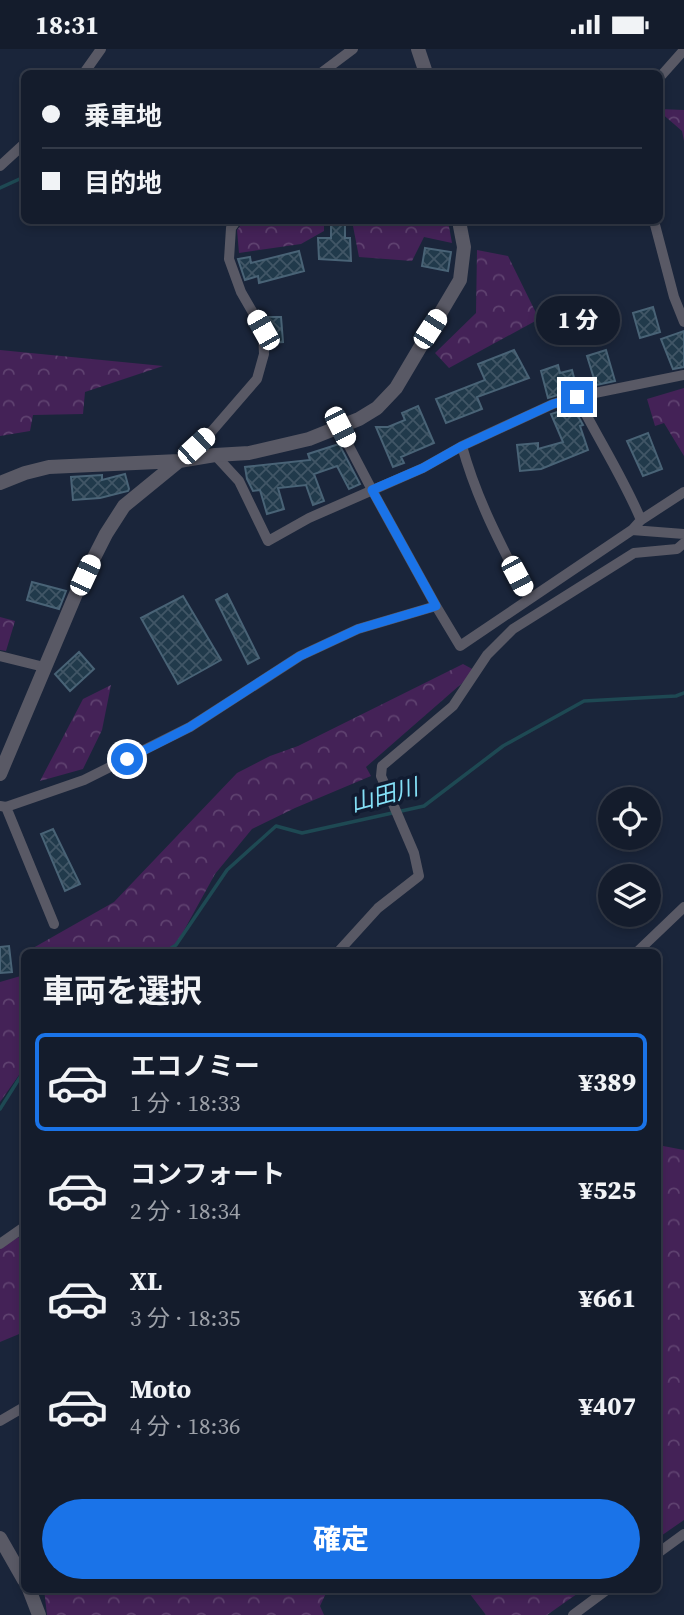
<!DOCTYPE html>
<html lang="ja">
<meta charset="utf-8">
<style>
:root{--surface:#141c2c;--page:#212938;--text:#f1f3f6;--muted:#9da1a9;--line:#333a48;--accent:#1a73e8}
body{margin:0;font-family:"Source Serif 4","Noto Sans JP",serif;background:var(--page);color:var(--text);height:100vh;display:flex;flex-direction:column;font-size:26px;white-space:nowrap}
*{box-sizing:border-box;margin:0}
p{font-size:23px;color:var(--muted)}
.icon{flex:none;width:38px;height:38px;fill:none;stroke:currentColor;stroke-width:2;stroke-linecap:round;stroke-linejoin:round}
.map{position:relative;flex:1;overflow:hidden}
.drawer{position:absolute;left:21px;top:900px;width:640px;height:644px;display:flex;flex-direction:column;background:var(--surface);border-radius:10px;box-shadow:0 4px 10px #0003,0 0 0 2px var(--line)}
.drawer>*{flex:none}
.banner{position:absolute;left:21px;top:21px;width:642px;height:154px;border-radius:10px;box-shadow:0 4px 10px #0003,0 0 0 2px var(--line);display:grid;align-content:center;height:154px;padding:0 21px;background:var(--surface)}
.tools{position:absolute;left:598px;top:738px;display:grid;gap:14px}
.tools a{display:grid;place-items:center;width:63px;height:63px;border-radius:50%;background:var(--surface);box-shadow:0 4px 10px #0003,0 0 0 2px var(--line);font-size:35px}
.end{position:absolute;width:32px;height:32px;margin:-16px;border:9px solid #1a73e8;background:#fff;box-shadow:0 0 0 4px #fff}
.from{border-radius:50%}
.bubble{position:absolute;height:49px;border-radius:24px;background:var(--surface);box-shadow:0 4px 10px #0003,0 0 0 2px var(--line);font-size:23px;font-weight:800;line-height:49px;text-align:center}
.car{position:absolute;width:21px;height:42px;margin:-21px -10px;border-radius:9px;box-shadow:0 0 5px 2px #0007;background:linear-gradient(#fff 24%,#345 0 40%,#fff 0 76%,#345 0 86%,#fff 0)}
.banner b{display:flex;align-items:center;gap:24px;height:66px;font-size:26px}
.banner b+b{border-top:2px solid var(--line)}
.banner i{width:18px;height:18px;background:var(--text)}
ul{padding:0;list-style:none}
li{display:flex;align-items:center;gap:21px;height:98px;margin:0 14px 10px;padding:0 7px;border:4px solid transparent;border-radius:10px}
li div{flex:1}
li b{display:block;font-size:26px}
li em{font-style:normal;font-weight:800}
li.on{border-color:var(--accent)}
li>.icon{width:63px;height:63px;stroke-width:1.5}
h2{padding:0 21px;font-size:32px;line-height:84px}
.primary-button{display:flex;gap:14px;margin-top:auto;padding:14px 21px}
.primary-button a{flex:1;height:80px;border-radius:42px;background:var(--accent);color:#fff;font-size:28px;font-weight:800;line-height:80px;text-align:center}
.status{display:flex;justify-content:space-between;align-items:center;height:49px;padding:0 35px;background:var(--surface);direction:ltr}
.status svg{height:19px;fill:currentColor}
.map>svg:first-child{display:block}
.forest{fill:url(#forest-crowns)}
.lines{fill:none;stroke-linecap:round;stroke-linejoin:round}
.stream{stroke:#1e4953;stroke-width:3.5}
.building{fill:url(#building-cross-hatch);stroke:#496376;stroke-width:2}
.minor{stroke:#595965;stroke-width:10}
.tertiary{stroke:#595965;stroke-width:14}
.route{stroke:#1a73e8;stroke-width:9}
.labels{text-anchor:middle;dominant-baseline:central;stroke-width:7;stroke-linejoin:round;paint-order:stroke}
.water-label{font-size:23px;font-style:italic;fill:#84e0f7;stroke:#111b30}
</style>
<div class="status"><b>18:31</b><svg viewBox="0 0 49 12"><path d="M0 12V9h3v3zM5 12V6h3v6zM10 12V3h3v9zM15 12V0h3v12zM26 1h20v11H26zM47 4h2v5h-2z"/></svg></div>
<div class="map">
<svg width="684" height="1566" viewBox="0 0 684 1566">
<defs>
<pattern id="forest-crowns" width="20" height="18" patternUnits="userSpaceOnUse" patternTransform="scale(1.75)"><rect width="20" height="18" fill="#442257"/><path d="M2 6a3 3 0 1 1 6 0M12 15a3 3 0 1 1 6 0" fill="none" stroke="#5f4270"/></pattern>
<pattern id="building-cross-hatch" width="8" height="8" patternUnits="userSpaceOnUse" patternTransform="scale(1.75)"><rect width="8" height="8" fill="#213a4b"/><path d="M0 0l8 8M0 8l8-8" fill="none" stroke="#415666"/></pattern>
</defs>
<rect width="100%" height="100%" fill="#1a253a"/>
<path class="forest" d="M660,60L684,61V92L682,82L660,63Z
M244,172H324V182L301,195L239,204L237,181Z
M352,172H448L452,194L424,188L412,212L359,208Z
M477,201L508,207L539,270L449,319L435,304L476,264Z
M0,301L163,317L85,343L83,365L33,366L30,382L0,387Z
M684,339V407L664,374L655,377L647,350Z
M0,568L15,572L6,602L0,601Z
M463,615L476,622L366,718L371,727L295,759L252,780L215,825L176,896L168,903H26L114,853L237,724L270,707L298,697Z
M111,636L102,681L83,720L40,732L83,650Z
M24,926V1019L0,1053V933Z
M658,1096L684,1101V1471L658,1489Z
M23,1186L24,1283L0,1293V1198Z
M44,1540H328L320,1557L324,1566H47Z
M466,1540H584L547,1566H486Z"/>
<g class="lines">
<path class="stream" d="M0,139L24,128
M165,903L176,896L227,821L276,777L302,784L424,757L503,697L584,652L676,647L684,644
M0,1060L24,1022"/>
</g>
<path class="building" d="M331,172H345V189H350L351,212L319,210L318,189H331Z
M425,199L451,203L448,222L422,217Z
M299,202L304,222L259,234L258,227L245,231L238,210L250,208L251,214Z
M653,258L660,283L640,289L633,264Z
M268,268H281L283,293L271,294Z
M684,282V318L673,320L661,290Z
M514,301L529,329L477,348L482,360L446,374L436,350L485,331L478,315Z
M606,301L615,332L596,336L587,307Z
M558,316L560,324L572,321L577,340L548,349L541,322Z
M418,357L434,394L401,408L404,414L393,418L376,378H388L405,371L402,364Z
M573,358L583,376L580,377L588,401L541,420L520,422L517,396L538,394V400L563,393L551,365Z
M648,384L662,420L643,427L627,392Z
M339,395L360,435L349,440L337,417L314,425L324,452L313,456L306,436L278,439L284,460L267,465L260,441L253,442L247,430L245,418L310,411L308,405Z
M125,425L129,440L128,442L100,449L73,451L71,428L102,426V431Z
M32,533L66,542L59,560L27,551Z
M227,545L259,609L248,615L216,551Z
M183,547L221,611L178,635L141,569Z
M79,603L94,620L70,642L55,625Z
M53,780L80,835L65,842L41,785Z
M9,897L12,923L0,924V898Z"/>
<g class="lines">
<path class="minor" d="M84,24L101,0
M321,24L353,0
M660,28L684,1
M0,117L24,95
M654,172L674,248L684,273
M577,348C598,390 623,428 641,471L632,481
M339,378L372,441L436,557
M462,397C477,452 503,500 529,550
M215,406L239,432L268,492L309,469L423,419L462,397L553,355L585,346L684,326
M179,412L212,382L257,330L264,305L263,281L241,243L229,210L231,179L236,172
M641,471L684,443
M0,607L44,618
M0,757L6,758L84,731L190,678L300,607L358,580L436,557L460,597L632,481L684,485
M6,758L54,875
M338,903L378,859L419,827L414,804L381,727L382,717L453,657L487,606L513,580L634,504L677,500L684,494
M637,903L684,858
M0,1195L24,1178
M0,1372L24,1358
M658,1504L684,1485
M573,1566L608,1540"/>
<path class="tertiary" d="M418,0L426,24
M0,434L25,424L49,418L179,412L215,406L249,404L309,390L359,370L377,359L396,339L460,231L464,198L459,172
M0,725L78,540L106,485L124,457L179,412
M0,1489L24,1531
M29,1540L39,1566"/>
</g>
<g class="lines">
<path class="route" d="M127,710L190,678L300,607L358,580L436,557L372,441L423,419L462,397L553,355L577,348"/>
</g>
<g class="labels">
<g class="water-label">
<text transform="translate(384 746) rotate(-15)">山田川</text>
</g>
</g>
</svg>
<div class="tools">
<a><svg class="icon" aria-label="locate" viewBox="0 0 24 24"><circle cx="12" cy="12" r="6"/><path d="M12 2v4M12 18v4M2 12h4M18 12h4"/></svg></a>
<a><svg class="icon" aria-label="layers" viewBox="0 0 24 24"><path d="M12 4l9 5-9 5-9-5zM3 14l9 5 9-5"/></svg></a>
</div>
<i class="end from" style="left:127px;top:710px"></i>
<i class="end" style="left:577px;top:348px"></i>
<div class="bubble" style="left:536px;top:247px;width:84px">1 分</div>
<i class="car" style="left:430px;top:280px;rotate:33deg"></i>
<i class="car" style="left:263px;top:281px;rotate:330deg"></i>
<i class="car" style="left:340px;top:378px;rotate:153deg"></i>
<i class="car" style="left:196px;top:397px;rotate:47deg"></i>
<i class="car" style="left:85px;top:526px;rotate:25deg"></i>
<i class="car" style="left:517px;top:527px;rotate:152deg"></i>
<div class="banner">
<b><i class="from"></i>乗車地</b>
<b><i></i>目的地</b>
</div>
<section class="drawer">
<h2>車両を選択</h2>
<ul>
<li class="on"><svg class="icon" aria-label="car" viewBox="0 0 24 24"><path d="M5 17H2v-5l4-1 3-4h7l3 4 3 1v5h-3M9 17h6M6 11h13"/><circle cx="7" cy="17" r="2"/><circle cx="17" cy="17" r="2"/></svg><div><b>エコノミー</b><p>1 分 · 18:33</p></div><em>¥389</em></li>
<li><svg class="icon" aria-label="car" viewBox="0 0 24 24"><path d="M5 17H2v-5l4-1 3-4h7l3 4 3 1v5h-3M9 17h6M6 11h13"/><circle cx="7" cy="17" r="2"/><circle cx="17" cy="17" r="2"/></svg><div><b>コンフォート</b><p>2 分 · 18:34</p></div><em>¥525</em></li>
<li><svg class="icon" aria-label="car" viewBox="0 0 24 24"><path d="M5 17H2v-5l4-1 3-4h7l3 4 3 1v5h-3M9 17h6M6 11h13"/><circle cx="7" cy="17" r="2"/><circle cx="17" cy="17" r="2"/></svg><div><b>XL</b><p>3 分 · 18:35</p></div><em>¥661</em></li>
<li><svg class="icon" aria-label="car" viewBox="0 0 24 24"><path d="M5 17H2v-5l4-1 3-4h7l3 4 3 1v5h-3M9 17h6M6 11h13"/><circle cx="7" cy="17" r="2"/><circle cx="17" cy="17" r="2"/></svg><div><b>Moto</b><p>4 分 · 18:36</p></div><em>¥407</em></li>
</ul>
<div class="primary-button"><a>確定</a></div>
</section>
</div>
